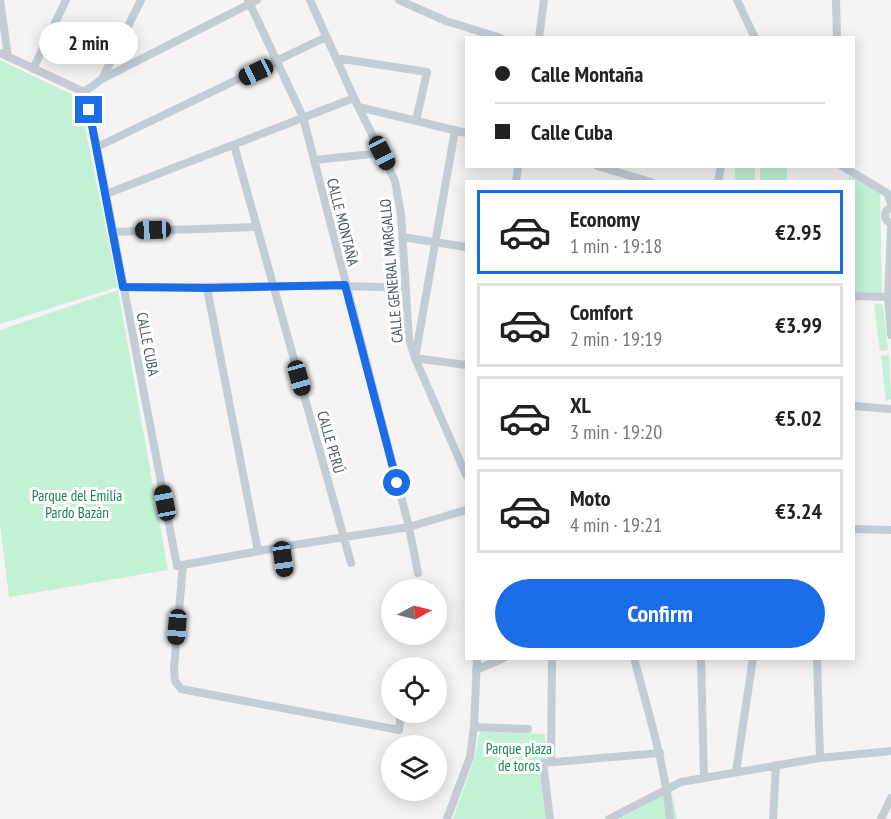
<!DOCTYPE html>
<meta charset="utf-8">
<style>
:root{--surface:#fff;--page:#f2f2f2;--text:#222;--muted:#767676;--line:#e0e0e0;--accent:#1a6ce7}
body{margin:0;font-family:"PT Sans Narrow",sans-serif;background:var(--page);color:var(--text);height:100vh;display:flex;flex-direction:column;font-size:22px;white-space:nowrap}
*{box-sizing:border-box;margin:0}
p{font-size:20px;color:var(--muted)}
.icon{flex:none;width:33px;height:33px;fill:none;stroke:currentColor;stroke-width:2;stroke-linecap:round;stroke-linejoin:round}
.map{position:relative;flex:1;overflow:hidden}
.drawer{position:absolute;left:465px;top:180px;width:390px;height:480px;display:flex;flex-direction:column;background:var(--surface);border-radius:0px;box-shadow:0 3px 15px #0003}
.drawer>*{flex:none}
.banner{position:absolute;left:465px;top:36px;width:390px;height:132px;border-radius:0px;box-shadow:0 3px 15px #0003;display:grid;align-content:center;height:132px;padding:0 30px;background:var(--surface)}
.needle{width:39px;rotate:83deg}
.fabs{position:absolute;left:381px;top:579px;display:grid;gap:12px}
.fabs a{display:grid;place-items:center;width:66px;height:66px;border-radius:50%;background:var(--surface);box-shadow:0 3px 15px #0003;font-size:30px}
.end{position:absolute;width:27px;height:27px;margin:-14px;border:8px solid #1a6ce7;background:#fff;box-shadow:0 0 0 3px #fff}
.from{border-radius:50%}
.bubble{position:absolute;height:42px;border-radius:21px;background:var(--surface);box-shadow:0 3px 15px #0003;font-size:20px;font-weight:700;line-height:42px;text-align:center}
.car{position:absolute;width:18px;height:36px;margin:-18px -9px;border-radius:8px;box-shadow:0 0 4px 2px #0007;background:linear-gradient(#222 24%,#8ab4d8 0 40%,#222 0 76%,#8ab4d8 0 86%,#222 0)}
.banner b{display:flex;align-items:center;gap:21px;height:57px;font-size:22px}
.banner b+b{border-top:2px solid var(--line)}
.banner i{width:15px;height:15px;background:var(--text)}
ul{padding:10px 0 0;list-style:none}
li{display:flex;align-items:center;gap:18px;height:84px;margin:0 12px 9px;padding:0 18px;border:3px solid var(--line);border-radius:0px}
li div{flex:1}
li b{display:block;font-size:22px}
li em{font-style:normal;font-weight:700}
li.current{border-color:var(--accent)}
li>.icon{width:54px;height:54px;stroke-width:1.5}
.primary-button{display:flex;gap:12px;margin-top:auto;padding:12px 30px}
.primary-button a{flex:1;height:69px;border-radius:36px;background:var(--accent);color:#fff;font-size:24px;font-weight:700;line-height:69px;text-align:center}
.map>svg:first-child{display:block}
.green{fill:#c2f1d6}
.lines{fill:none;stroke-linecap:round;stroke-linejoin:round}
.minor{stroke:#c4ccd4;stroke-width:8}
.route{stroke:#1a6ce7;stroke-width:8}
.labels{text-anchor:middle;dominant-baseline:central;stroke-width:6;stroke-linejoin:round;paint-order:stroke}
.street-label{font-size:15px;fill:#4a5560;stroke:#fff}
.park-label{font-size:15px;fill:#178552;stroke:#fff}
</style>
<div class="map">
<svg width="891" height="819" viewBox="0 0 891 819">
<rect width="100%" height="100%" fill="#f5f3f3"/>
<path class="green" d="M0,60L79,98L118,287L0,324Z
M735,167H755V181H735Z
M760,167H787V181H760Z
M849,176L880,192L882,293L854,292V182L849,181Z
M118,290L168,570L9,597L0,524V330Z
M874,303L883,305L888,350L880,351Z
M889,355L891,399L886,401L881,356Z
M480,730L545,734L546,758L542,768L550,819H453L474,760Z
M671,791L677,819H619Z"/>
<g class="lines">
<path class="minor" d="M0,0L8,57
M248,0L303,117L409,527L418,573
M310,0L354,98L395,181L401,214L409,339L415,358L466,475
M399,0L446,21L501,38
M737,0L755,38
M836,0L837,38
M539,38L544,0
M0,53L84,92
M336,58L427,72L416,121
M33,69L66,0
M102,79L257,0
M84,92L97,147L177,566L281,547L409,527L466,510
M84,92L102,79L141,0
M359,107L466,133
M455,130L415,358L466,365
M234,145L351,563
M97,147L326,37
M314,160L382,153
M597,166L651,182
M842,166L887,193L891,203
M516,182L518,166
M718,182L721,166
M106,194L354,98
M891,207L886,211C884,216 885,221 891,223
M891,228L888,297L891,335
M112,232L257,227
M402,237L466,247
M123,287C217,288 311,283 405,288
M207,288L258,551
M854,296L888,297
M854,406L891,409
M854,529L891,530
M281,547L285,572
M183,565L174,668L175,681L181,689L399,730L401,712
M634,658C648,712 665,764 670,819
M701,658L704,778
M817,658L820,758
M476,670L504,658
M474,727L528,729
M551,762L552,658
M736,772L753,658
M447,819L470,757L474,727L477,658
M550,819L543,763L660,753
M609,819L681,782L820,758L891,751
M773,819L776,765
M881,819L891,798"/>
</g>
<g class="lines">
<path class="route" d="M89,110L123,287L207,288L345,285L397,483"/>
</g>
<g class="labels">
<g class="street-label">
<text transform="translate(343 222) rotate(76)">CALLE MONTAÑA</text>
<text transform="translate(391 271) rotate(-95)">CALLE GENERAL MARGALLO</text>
<text transform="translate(148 344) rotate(79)">CALLE CUBA</text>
<text transform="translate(331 442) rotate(74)">CALLE PERÚ</text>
</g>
<g class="park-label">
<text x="77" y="495">Parque del Emilia<tspan x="77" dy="17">Pardo Bazán</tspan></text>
<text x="519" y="748">Parque plaza<tspan x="519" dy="17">de toros</tspan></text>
</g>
</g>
</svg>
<div class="fabs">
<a><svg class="needle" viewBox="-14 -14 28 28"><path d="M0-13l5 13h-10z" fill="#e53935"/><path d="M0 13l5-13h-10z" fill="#767676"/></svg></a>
<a><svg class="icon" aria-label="locate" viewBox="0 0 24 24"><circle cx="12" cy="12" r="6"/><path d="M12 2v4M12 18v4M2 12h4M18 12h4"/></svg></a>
<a><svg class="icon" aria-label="layers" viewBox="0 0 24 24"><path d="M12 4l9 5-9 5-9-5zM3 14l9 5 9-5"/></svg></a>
</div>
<i class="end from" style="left:397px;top:483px"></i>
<i class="end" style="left:89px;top:110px"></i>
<div class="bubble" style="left:39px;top:22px;width:99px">2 min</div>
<i class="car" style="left:256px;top:72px;rotate:245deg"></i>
<i class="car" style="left:382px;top:153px;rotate:153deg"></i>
<i class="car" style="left:153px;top:230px;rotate:268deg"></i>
<i class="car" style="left:299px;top:378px;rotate:164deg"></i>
<i class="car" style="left:165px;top:503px;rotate:349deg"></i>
<i class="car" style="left:283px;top:559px;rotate:172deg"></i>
<i class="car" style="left:177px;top:627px;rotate:185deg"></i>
<div class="banner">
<b><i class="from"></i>Calle Montaña</b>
<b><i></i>Calle Cuba</b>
</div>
<section class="drawer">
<ul>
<li class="current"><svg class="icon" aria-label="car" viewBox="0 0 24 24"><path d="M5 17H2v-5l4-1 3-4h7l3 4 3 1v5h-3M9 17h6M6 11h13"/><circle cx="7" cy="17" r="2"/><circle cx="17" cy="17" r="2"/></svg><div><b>Economy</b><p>1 min · 19:18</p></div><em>€2.95</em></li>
<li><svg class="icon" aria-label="car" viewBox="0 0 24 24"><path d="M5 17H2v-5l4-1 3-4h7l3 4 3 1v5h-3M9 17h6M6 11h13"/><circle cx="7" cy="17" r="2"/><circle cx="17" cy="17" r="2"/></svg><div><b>Comfort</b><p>2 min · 19:19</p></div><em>€3.99</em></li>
<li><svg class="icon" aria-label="car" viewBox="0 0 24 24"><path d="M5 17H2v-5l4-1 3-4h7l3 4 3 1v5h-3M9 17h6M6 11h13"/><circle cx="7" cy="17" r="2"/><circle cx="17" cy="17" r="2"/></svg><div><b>XL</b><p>3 min · 19:20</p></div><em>€5.02</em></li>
<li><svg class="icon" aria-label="car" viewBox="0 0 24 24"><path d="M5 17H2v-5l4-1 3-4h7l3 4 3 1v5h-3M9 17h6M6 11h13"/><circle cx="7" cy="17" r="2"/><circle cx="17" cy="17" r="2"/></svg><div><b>Moto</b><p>4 min · 19:21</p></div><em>€3.24</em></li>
</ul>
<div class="primary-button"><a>Confirm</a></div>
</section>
</div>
